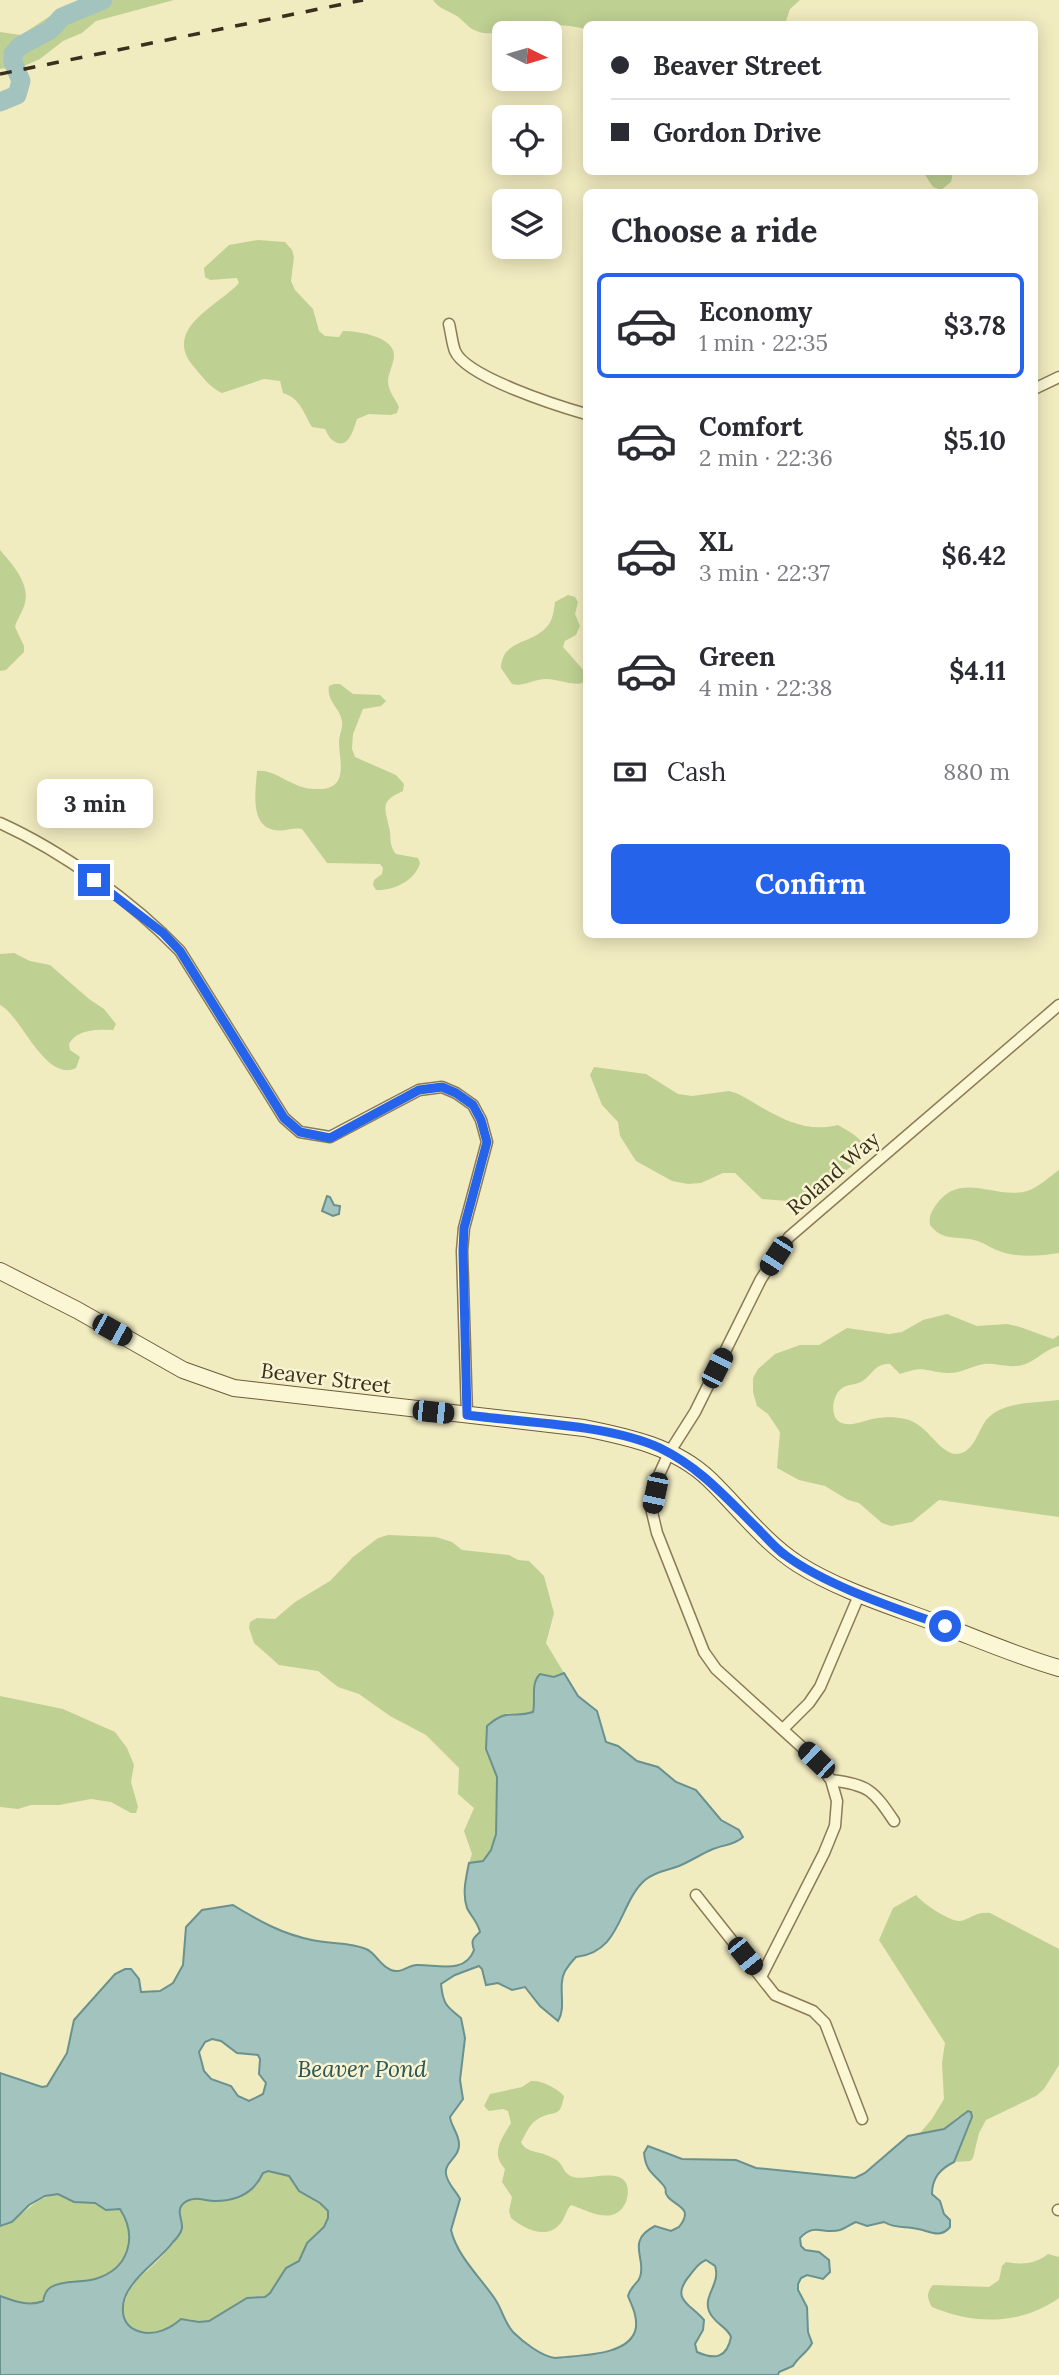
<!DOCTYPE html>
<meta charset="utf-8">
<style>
:root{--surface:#fff;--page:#f7f7f7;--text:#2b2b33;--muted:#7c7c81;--line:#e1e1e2;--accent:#2563eb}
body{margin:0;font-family:Lora,serif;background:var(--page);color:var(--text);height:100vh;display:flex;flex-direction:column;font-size:26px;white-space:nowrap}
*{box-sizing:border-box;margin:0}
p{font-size:23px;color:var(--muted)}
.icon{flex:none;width:38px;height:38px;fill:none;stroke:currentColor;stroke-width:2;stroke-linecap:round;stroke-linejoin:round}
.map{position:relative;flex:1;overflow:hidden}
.details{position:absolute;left:583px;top:189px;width:455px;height:749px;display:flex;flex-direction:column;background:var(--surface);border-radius:10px;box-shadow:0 4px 18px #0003}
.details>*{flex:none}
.hud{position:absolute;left:583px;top:21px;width:455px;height:154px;border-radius:10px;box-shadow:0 4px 18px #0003;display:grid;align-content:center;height:154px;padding:0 28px;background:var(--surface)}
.needle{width:46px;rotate:95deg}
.buttons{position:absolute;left:492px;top:21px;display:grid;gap:14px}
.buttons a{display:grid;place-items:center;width:70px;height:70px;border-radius:10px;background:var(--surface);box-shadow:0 4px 18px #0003;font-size:35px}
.end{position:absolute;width:32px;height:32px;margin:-16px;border:9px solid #2563eb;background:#fff;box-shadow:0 0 0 4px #fff}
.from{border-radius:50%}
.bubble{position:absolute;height:49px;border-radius:10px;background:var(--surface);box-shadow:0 4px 18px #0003;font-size:23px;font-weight:700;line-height:49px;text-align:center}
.car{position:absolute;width:21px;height:42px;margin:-21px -10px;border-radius:9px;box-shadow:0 0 5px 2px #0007;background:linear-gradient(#222 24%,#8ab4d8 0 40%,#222 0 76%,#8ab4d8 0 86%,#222 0)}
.hud b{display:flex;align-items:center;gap:24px;height:66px;font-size:26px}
.hud b+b{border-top:2px solid var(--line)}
.hud i{width:18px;height:18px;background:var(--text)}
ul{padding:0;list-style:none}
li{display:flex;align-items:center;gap:21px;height:105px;margin:0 14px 10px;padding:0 14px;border:4px solid transparent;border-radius:10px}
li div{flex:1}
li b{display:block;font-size:26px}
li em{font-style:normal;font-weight:700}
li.current{border-color:var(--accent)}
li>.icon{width:63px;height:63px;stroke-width:1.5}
h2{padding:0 28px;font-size:32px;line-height:84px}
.pay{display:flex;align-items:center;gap:18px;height:77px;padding:0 28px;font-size:26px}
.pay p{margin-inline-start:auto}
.action{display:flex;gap:14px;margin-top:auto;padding:14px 28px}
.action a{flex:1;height:80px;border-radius:10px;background:var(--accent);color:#fff;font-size:28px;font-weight:700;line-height:80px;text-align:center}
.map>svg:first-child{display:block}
.green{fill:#bfd093}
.water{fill:#a3c3bf;stroke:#69918e;stroke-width:2;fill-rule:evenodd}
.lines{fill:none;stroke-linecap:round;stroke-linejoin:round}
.river{stroke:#a3c3bf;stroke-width:19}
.street-casing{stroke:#8b7b56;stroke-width:13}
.secondary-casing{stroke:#6d5c3a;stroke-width:18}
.street{stroke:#fbf6d4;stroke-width:10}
.secondary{stroke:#fbf6d4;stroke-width:16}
.rail{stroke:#3a2f1c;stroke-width:3.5;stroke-dasharray:12 12;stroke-linecap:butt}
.route{stroke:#2563eb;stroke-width:9}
.labels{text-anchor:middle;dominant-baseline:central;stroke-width:5;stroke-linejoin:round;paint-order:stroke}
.street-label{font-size:21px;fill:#3a2f1c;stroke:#f8f3d0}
.water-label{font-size:23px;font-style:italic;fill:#2a565b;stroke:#f8f3d0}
</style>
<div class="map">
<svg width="1059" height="2375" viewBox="0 0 1059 2375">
<rect width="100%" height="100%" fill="#f1ebc0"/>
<path class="green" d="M103,0H174L96,21L82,33L63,41L40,59L24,66L0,69V32L21,35L61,9Z
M433,0H800L790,9L785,24H586V29C571,25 553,24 537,25C519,27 491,40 472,29C466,25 462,19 455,15C447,10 438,8 433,0Z
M923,172H953L951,182L941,190L933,187Z
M258,240L285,242L292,250L294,257L291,281L295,290L313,309L319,331L325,336L339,337L343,331C356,331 394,336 394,355C394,364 388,373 388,382C389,393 395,398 399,407L397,413L391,415L369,414L357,419C354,428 348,454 331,439C328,436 327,432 325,429L312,427C303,412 301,399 283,393L280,381L264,379L222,393C210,388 202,376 194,367C161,329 218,306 239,283L237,278L210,280L205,277L204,268L229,245Z
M0,550C12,564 32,585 24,606C22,613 17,619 15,627L24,646V652L6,670L0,671Z
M568,595L575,597L578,602L575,614L580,626L576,635L565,641L563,647L586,673V682C574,687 559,679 546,679C534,679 523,687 512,684L501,668C502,638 535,645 549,624C553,618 554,610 555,602Z
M334,684H340L353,694L380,695L386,701L381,706L363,709L353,734L352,749L355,757L396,775L404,784L403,791C381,801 384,805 389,827C392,838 388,844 396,854L418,858L420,863C415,881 393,891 376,890L373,885L374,880L382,874L383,868L380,864L327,863L302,829C293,827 284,832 274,830C249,825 256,789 257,771C274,768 293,789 314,789C349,791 340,765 339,743C339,735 343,728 342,721C340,708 326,701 329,686Z
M14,953L30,961L50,965L89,999L104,1009L116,1024L113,1030C98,1029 77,1029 69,1044L70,1050L80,1057L76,1068C45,1083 21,1015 0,1005V954Z
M594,1067L646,1074L678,1094L692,1096L729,1091L736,1093C771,1111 798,1135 838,1125C846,1130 866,1139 865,1151C864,1160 816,1194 806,1198C793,1203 776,1200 762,1199L735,1173H723L701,1183L688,1184L672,1181L636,1161L620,1136L618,1122L602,1105L590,1075Z
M1059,1170V1253C1040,1256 1017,1258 999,1251C990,1248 984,1242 974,1240C956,1236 942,1241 930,1225C929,1216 931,1212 936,1205C960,1170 995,1200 1027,1191C1038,1188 1050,1176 1059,1170Z
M947,1314L977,1326L1007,1324L1020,1327L1053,1339L1059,1335V1346C1042,1350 1034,1365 1016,1366C1005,1367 995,1363 984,1364C971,1366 960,1374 947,1373C922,1371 926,1365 900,1374L890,1364C876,1363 873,1373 864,1380C858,1385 850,1384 844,1387C833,1392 830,1412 837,1420C848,1430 866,1419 878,1418C886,1417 897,1417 905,1419C928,1423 938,1454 957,1454C975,1453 978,1428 988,1418C1005,1401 1036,1403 1059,1400V1517L939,1500L912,1522L891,1526L882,1523L859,1503L848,1500L825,1486L799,1480L777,1468L780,1432L768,1414L757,1406L753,1392V1378L758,1369L775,1354L800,1345H819L847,1328L889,1334L902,1332L923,1320Z
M388,1535L436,1537L452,1542L462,1550L509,1555L518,1560L529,1561L544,1576L554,1613L546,1643L564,1673L554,1677H549L533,1712L529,1714L507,1713L486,1749C489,1758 494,1766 496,1775C498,1783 496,1793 496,1802C495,1822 500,1866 469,1863L472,1854L464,1831L474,1808L458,1794L459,1768L426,1735L390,1716L359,1694L338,1687L318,1671L279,1665L254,1643L249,1628L250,1622L257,1618L275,1619L295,1602L330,1581L353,1557L378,1538Z
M0,1696L63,1709L115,1732L127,1748L134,1765L131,1782L138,1807L136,1813H131L111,1802L91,1799L59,1805H31L18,1809L0,1807Z
M916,1895C922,1903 949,1921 959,1921C971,1920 974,1911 990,1913L1059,1949V2065L1044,2089L1036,2096L986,2120L979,2133L973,2158L970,2161L954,2162L972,2117H958L944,2129L920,2133L932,2119L944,2099L942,2063L945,2043L879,1940L893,1908Z
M531,2081C541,2080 557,2088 564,2096C560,2120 554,2109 538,2119C529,2124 526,2134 521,2142C526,2153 539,2151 549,2156C552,2158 556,2159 558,2161C564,2167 564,2174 573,2177C584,2181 618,2168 626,2183C629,2188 628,2199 625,2204C613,2226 589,2211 571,2205C565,2211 565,2220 559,2225C545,2240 523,2228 511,2218L509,2211L512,2197L502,2182L505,2169C490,2153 502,2138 511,2123L508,2111L503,2109L489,2111L484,2106L490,2094L522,2087Z
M268,2171L289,2176L299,2191L320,2203L328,2211V2218L324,2227L307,2243L299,2261L286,2268L270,2293L265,2297L247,2298L209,2321L199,2322L189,2319C171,2327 151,2339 132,2328C123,2323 121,2315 124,2305C131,2278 147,2274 163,2255C170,2246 176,2236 182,2227C181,2221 177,2211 181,2205C189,2194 203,2201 213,2201C228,2200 253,2178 268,2171Z
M58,2194L74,2202L95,2203L106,2210L120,2209C138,2237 129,2269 95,2279C82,2284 66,2284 52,2287C37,2312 25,2304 0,2296V2226C23,2219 33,2197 58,2194Z
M1048,2254L1059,2257V2298C1021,2325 974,2325 932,2307C927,2298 926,2293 933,2285L989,2287L999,2280L1002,2266L1006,2262C1023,2265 1035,2264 1048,2254Z"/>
<path class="water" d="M327,1196L330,1197L334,1205L340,1206L339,1214L333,1216L322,1211Z
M564,1673L578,1696L597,1711L606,1742L618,1746L637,1761L658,1767L676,1782L696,1790L721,1820L739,1830L743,1837C735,1845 723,1845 713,1849C701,1854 691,1861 679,1866C666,1871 656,1871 645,1880C618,1904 622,1952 576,1957C572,1961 568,1966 565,1971C557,1986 567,2007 558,2021L540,2006L525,1987L512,1990L498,1983L486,1985L482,1969L479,1966L455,1975L441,1984C443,2004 446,2006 461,2018L465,2038L460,2080L463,2099L450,2117C451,2126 459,2134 459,2144C460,2157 444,2162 446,2174C447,2183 456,2191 460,2199L451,2230C457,2256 480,2277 495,2299C502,2309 504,2322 513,2332C523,2342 541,2356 555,2358C577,2355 632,2357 636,2327C637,2315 632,2306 628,2296C631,2285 638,2284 640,2277C647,2259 625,2241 655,2226L671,2231L679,2227C694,2208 677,2207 668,2197C662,2189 669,2194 664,2186C654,2173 646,2173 644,2153L648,2146L682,2159L736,2160L756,2168L855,2178L865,2173L908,2136L944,2129L968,2111L971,2112L972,2117L954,2162C940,2169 932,2178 932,2194L940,2201L944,2214L950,2220V2227C940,2239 930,2231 918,2229C905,2226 896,2229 884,2222L867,2226L856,2222C851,2224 846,2228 840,2230C823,2235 815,2222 800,2238L801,2246L805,2250L819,2252L829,2260L830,2272L823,2279L807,2275L801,2278L798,2284V2290L807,2307L808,2332L812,2343C808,2352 798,2357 793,2366L779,2372L778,2375H0V2296C14,2301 29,2307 43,2301C44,2296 46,2290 51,2287C63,2280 82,2283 95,2279C129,2269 138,2237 120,2209L106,2210L95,2203L74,2202L58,2194L45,2196L29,2205L12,2222L0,2226V2073L42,2087L47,2086L67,2053L74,2020L115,1974L125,1969H131L139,1979L141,1992L160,1991L173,1983L183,1965L186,1927L202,1910L233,1905C259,1921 282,1934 312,1940C329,1944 351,1942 366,1949C376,1953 379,1965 391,1970C401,1974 406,1966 416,1965C436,1964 465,1975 474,1950C471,1941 472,1939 480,1932C478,1923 471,1916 467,1908C462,1893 466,1878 469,1863L483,1861L491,1850L496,1834L497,1777L486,1749L487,1726C509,1707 512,1719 533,1712C536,1699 530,1684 540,1674L554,1677ZM212,2039L221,2041L237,2053L258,2055L260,2059L259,2074L266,2083L263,2094L249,2101L238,2096L231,2086L211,2079L204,2071L199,2052L205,2042ZM268,2171L289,2176L299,2191L320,2203L328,2211V2218L324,2227L307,2243L299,2261L286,2268L270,2293L265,2297L247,2298L209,2321L199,2322L181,2319C171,2328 155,2336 141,2332C118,2326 119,2302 132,2285C143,2269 161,2258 173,2242C177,2238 181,2234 182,2228C183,2220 175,2210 184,2203C193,2195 205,2201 215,2201C236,2201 254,2193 263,2173ZM706,2260L715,2266C721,2284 703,2295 709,2311C714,2324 727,2326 731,2337C727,2358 715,2360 697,2352L695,2344L703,2330L704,2320C691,2304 669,2300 690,2275C695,2269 698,2263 706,2260Z"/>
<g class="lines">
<path class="river" d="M0,102L17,95L21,81L13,62V54L20,46L50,30L62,17L103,0"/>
<g class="street-casing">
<path id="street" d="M449,324C451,332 452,343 455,351C466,377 558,406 586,414
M1034,389L1059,377
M0,823C62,851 133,902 180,951L284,1118L300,1132L330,1137L419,1090L442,1087L456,1093L473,1105L481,1120L487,1142L464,1228L462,1251L467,1415
M783,1729L809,1703L820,1687L860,1593
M831,1780C869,1785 873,1790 894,1821
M696,1895L775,1995L813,2011L825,2023L862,2119
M761,1977L824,1853L835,1826L837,1801L831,1780L816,1760L716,1669L704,1652L657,1533L651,1508L658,1477L669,1453L695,1412L761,1279L789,1237L1059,1005
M1058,2210H1059"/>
</g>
<g class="secondary-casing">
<path id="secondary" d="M0,1271L77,1310L183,1370L234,1388L584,1428C629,1437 676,1447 710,1480C739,1508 764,1542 798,1564C840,1591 898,1608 944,1626C983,1641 1020,1657 1059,1668"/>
</g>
<use href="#street" class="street"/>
<use href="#secondary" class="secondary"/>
<path class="rail" d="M0,74L363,0"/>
</g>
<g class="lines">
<path class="route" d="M94,880L163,933L180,951L284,1118L300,1132L330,1138L419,1090L442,1087L456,1093L473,1105L481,1120L487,1142L464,1228L463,1251L467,1415C525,1423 608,1424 660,1448C701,1468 726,1498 758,1529C767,1538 775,1548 785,1555C827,1586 895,1608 945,1626"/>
</g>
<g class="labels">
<g class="street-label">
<text transform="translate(833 1173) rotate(-41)">Roland Way</text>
<text transform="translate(326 1378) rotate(7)">Beaver Street</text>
</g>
<g class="water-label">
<text x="362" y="2068">Beaver Pond</text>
</g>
</g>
</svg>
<div class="buttons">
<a><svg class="needle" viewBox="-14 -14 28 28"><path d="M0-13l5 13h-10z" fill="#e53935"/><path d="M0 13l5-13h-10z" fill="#7c7c81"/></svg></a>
<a><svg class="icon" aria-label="locate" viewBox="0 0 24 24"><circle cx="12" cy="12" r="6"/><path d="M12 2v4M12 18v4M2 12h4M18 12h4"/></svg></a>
<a><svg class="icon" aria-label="layers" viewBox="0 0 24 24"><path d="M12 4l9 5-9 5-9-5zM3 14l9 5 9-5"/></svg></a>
</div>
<i class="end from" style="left:945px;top:1626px"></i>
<i class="end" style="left:94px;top:880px"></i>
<div class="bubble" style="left:37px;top:779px;width:116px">3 min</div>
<i class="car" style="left:776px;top:1256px;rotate:213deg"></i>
<i class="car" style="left:112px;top:1330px;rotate:119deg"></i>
<i class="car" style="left:717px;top:1368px;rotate:27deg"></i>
<i class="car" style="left:433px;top:1412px;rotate:96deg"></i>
<i class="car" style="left:655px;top:1493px;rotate:192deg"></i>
<i class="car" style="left:816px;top:1760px;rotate:314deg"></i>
<i class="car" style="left:745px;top:1956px;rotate:141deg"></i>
<div class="hud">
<b><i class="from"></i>Beaver Street</b>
<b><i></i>Gordon Drive</b>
</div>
<section class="details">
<h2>Choose a ride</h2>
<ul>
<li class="current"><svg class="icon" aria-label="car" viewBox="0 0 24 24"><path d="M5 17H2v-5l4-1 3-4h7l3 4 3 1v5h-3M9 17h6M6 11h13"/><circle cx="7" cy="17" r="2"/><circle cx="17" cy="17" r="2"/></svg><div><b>Economy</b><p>1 min · 22:35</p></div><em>$3.78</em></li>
<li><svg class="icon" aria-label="car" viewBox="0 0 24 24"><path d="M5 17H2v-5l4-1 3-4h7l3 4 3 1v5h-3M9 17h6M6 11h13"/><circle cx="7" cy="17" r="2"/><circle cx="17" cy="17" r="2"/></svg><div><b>Comfort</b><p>2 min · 22:36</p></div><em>$5.10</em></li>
<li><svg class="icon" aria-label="car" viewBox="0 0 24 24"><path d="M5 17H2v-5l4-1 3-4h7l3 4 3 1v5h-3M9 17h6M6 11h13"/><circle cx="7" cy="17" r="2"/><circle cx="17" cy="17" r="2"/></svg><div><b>XL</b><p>3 min · 22:37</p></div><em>$6.42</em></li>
<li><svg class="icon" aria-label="car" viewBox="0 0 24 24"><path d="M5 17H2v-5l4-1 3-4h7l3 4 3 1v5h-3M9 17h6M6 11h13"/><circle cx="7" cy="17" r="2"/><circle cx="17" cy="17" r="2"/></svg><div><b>Green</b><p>4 min · 22:38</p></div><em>$4.11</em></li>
</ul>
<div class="pay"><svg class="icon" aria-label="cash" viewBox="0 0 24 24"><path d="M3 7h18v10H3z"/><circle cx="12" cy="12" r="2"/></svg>Cash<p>880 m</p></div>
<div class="action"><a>Confirm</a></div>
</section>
</div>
